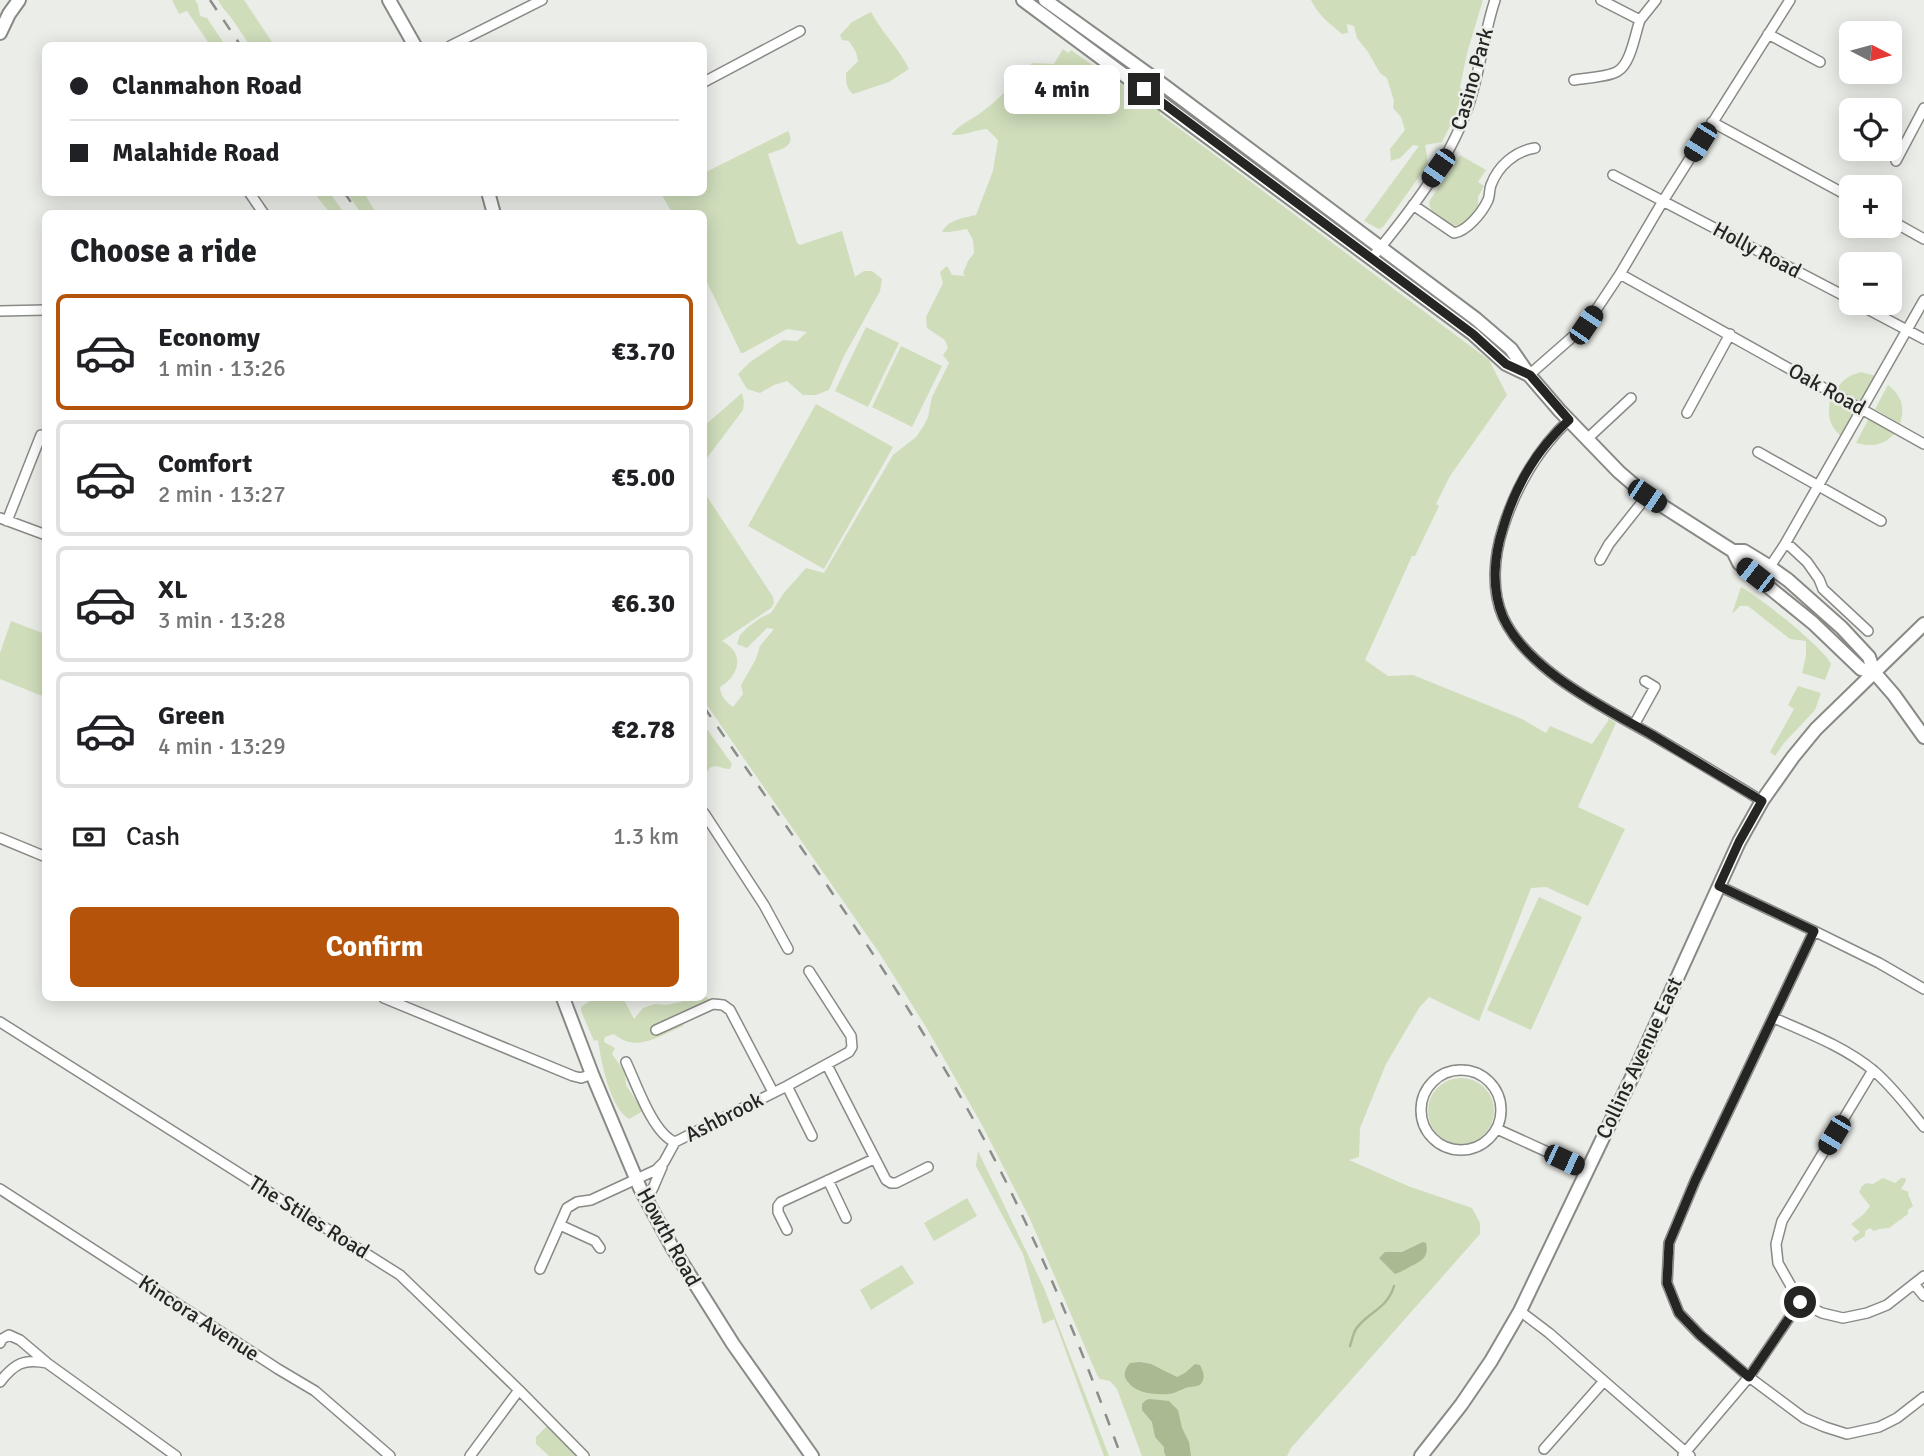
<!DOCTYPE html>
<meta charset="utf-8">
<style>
:root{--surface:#fff;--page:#f6f6f6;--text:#202124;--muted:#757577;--line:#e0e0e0;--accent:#b45309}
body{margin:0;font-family:Signika,sans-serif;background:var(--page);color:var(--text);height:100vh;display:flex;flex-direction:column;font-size:26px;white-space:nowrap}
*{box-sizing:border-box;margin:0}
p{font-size:23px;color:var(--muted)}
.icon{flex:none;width:38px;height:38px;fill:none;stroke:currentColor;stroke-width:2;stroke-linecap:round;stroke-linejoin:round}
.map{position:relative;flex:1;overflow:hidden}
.side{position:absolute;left:42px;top:210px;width:665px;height:791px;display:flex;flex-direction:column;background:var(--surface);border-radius:10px;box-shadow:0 4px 18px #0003}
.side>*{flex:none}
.banner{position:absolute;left:42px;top:42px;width:665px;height:154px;border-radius:10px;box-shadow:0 4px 18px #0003;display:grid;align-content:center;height:154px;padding:0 28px;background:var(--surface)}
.needle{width:46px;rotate:96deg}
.tools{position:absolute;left:1839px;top:21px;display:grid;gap:14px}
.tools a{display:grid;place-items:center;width:63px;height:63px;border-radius:10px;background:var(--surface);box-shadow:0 4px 18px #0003;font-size:35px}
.end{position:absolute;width:32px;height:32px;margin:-16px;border:9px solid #252624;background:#fff;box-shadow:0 0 0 4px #fff}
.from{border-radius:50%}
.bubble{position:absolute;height:49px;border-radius:10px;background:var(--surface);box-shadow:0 4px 18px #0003;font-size:23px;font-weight:800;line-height:49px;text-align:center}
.car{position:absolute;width:21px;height:42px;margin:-21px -10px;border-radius:9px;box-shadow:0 0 5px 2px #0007;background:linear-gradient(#222 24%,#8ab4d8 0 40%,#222 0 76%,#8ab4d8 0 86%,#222 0)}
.banner b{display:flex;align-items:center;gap:24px;height:66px;font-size:26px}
.banner b+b{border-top:2px solid var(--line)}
.banner i{width:18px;height:18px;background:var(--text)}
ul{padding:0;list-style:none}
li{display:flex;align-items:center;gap:21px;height:116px;margin:0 14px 10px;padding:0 14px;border:4px solid var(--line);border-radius:10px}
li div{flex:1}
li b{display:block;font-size:26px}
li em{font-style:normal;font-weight:800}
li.current{border-color:var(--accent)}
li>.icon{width:63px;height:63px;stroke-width:1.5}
h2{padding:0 28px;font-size:32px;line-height:84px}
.pay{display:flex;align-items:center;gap:18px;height:77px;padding:0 28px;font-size:26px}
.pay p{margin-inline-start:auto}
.button{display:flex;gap:14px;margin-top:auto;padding:14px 28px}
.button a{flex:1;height:80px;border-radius:10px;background:var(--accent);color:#fff;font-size:28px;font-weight:800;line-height:80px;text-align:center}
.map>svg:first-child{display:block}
.green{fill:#cfddbb}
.water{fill:#a9b991}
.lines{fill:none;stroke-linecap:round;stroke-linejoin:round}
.stream{stroke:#a9b991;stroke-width:2.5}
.minor-casing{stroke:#888a85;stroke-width:12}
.secondary-casing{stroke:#888a85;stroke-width:16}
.minor{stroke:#fff;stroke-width:9}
.secondary{stroke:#fff;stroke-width:12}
.rail{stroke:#8b8d89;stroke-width:2.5;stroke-dasharray:12 12;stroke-linecap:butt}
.route{stroke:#252624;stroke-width:9}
.labels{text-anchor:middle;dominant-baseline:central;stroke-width:5;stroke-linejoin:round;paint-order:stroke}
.street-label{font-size:21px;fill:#252624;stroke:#ebede8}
</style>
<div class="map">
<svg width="1924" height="1456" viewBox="0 0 1924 1456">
<rect width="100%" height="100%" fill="#ebede8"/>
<path class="green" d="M172,0H195L198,5L200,16L207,18L225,45H210L187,11L179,14Z
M218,0H244L274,45H247L248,43C243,35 237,26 232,19C227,12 222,8 218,0Z
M1311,0H1483L1467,53L1460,87L1463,92L1456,114L1442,142L1425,145L1428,162L1427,166L1383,227L1379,229L1364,221L1419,146L1413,145L1400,158L1391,161L1390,149L1405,130L1401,117L1393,108L1394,101L1387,78L1380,73L1368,52L1357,38L1354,26L1347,24L1348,33L1342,34C1329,23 1319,16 1311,0Z
M871,12C882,33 899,48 909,69L889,82L853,94C846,88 846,82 846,73L858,61L856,52L849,41L842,40L840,35L852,22Z
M1063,49L1068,53L1071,50C1100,71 1131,87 1160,109V114L1489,360L1507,395L1450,476L1436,504L1439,506L1415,556H1412L1365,660L1388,676L1413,675L1522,719L1546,733L1550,726L1592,744L1608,721V718L1616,723L1578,807L1625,829L1588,906L1546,887L1531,888L1479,1021L1429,997L1419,1008L1386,1064L1360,1128L1359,1157L1349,1160L1408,1186L1472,1208L1480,1223V1234L1291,1448L1287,1456H1142L1117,1389L1110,1381L1100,1379L1097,1375L1030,1219L982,1125L926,1027L880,954L704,701V492L773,597L774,603L771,608L722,641C745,653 740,675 720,687C720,695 726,702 733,707L743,694L741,685L756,659L760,646L774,629L767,628L747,648L737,644L740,635L748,627L760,618L771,613L783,594L806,568L824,573L893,455L916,437L923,427L928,417L932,397L949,363L943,355L948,348L945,340L927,328L926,317L943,283L940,272L947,266L952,275L965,276L963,273L968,261L974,253L973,240L967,229L949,232H942C948,220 963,218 976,215L993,171L998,140L987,129C974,130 963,136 951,135C959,124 972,120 983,111C1001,97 1017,81 1032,63L1054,64Z
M788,131C797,147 780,149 768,154L797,243L800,245L842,231L855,277L864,271H872L882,279L880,291L844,356L829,390L816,395H803L787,381L774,385L760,393L747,389L738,374L750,362L783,340L797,341L807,332L787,329L743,353H741L704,276V214L672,213L662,195L667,193L704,192V173Z
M1460,155L1486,170L1478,182L1484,186L1478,197V207L1463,226L1449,225L1431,213L1432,211L1429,205L1430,200Z
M314,193H330L344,213H330Z
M347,193H364L376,213H361Z
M866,327L899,343L868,407L835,391Z
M901,346L942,366L912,427L872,407Z
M1861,372L1876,376L1862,402L1837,389C1843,379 1850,375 1861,372Z
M1888,385C1902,396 1905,407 1900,424L1875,409Z
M742,393L744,402L743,410L704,462V426Z
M1831,397L1855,411L1842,437C1828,425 1827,414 1831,397Z
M816,404L893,447L824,569L748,526Z
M1869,418L1895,433C1883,446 1873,447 1856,443Z
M1741,587C1757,595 1824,648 1831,664L1825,680L1802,673L1806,656V641L1790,639L1748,606H1740L1732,614Z
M11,621L45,634V697L0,679V653Z
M1798,686L1821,693L1815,710L1784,743L1775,756L1770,752L1794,709L1788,705Z
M704,725L732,764L730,769C722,769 714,762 708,770C707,772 706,775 704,778Z
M1539,897L1582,917L1531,1030L1487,1010Z
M704,996L711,1000L707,1004L690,1011L683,1026C660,1035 637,1054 614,1034L605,1037L604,1042L615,1048L612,1054L625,1072L626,1085L643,1111L629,1119C610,1108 601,1061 598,1040L594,1041L581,1011V1007L594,998H623L634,1019L643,1008L655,1004L666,1005L681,1002L687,998Z
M1428 1111a33 33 0 1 1 66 0a33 33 0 1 1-66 0Z
M978,1151L1044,1288L1109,1456H1104L1054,1319L1043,1324L1023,1254L976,1166Z
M1883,1178L1895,1183L1901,1178H1905L1906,1181L1901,1189L1909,1192L1908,1194L1913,1206L1908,1210V1214L1889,1228L1880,1229L1874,1231L1870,1228L1865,1231V1236L1855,1242L1852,1238L1860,1232L1851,1224L1864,1214L1870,1206L1859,1192L1862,1186L1867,1183L1873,1184Z
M967,1198L977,1216L934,1241L924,1223Z
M902,1265L914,1283L871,1310L860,1290Z
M547,1426L577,1456H549L536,1444V1437Z"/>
<path class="water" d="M1423,1242L1426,1243C1429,1256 1423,1261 1411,1266C1406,1269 1401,1272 1395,1274L1379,1258L1385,1252H1402Z
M1140,1362L1151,1364L1177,1377L1185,1373L1195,1364L1200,1365C1202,1369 1205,1375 1203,1380C1201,1387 1195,1386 1189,1387C1184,1388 1179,1391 1174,1393C1160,1396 1136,1394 1128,1382C1122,1375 1125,1369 1130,1363Z
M1150,1399L1169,1401L1178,1410L1182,1428L1189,1442L1191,1456H1166L1164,1452V1447L1155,1437L1152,1422L1142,1410V1404L1146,1400Z"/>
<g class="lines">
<path class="stream" d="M1350,1346C1352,1340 1353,1334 1356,1329C1367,1312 1387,1310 1394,1286"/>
<g class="minor-casing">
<path id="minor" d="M1601,0L1640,20L1656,0
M1768,34L1820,62
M450,46L542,0
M1574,80C1586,78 1609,77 1618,71C1631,63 1635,34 1640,20
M704,82L800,31
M1712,122L1852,198
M1896,161L1924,108
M1613,175L1852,300
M249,192L264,214
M1413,205L1454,233C1467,231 1482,213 1488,200C1490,196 1489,190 1491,185C1498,166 1515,151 1535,148
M1890,220L1924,239
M1371,259C1408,214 1447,165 1467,110C1480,74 1483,36 1495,0
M1620,274L1924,444
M1856,303L1924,339
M0,311L46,310
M1529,375L1586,325L1620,274L1663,201L1790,0
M1687,413L1730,334
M1569,420C1537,450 1516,487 1503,528C1494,556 1491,590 1503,617C1527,670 1603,707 1652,735C1689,757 1725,778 1762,801
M1587,439L1631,398
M1758,452L1881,521
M0,518L46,535
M7,521L41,435
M1785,544L1791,547L1807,562L1819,579L1823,589L1868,631
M1600,560L1609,544L1647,496
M1761,580L1785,544L1924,300
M1634,725L1655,687L1645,681
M704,813L764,905L788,949
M0,838L46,857
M1719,886L1814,931L1879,963L1924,989
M1814,931L1695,1181L1669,1243L1667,1283L1679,1313L1700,1335L1749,1377L1804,1418L1825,1427L1847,1434L1879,1427L1897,1418L1924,1397
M384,998L573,1076L581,1078L592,1074
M1774,1018C1808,1033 1845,1047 1874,1071C1893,1087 1908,1108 1924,1127
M0,1022L400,1275L519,1390L584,1456
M656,1030L713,1004L723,1005L730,1010L773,1092
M626,1062C636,1083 653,1134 675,1142
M827,1065L886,1180L891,1183H896L928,1167
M1421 1110a40 40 0 1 1 80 0a40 40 0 1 1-80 0Z
M1873,1070L1782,1221L1776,1244L1778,1263L1800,1302L1822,1313L1843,1318L1867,1313L1887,1305L1924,1276
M787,1086L812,1136
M1497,1129L1587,1170
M828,1180L846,1218
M0,1189L278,1369L315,1391L390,1456
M646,1199L653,1188L662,1167
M560,1225L595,1241L600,1248
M787,1230L778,1212V1206L781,1202L874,1159
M540,1269L567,1208L577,1202L591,1200L656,1170L664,1162L675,1142L787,1086L849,1052L852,1047L851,1036L809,971
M1914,1284L1924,1296
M1520,1311L1549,1333L1690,1456
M0,1343L2,1339L9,1335L20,1340L46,1362
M0,1382C14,1364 24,1358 47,1363L176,1456
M1544,1449L1604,1381
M1683,1455L1749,1377L1800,1302
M470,1456L519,1390"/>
</g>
<g class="secondary-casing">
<path id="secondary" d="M389,0L415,46
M1023,0L1473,334L1506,364L1529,375
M1045,0L1162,84L1476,319L1511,349L1529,375L1560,411L1619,472L1647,496L1733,551L1739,563L1813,623L1861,669L1874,672
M0,33L9,14L19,0
M488,192L494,214
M1733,551H1744L1767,565L1788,580L1842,628L1869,657L1874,672L1894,695L1924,737
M563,998L592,1074L640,1188L672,1247L733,1344L812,1456
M1421,1456L1461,1405L1491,1361L1520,1311L1633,1075L1739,842L1762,801L1793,757L1816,729L1924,624"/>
</g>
<use href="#minor" class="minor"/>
<use href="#secondary" class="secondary"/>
<path class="rail" d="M210,0L241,46
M344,192L359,214
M704,707C799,846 899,982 979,1130C1036,1235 1080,1344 1121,1456"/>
</g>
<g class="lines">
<path class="route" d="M1144,89L1473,334L1506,364L1530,375L1569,420C1537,449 1515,487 1503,528C1494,556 1491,589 1503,617C1527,670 1603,707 1652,735C1689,757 1725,779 1762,801L1739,842L1719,886L1814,931L1695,1181L1669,1243L1667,1283L1679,1313L1700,1335L1749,1377L1800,1302"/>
</g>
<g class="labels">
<g class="street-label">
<text transform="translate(1472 79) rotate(-74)">Casino Park</text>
<text transform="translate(1757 250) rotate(28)">Holly Road</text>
<text transform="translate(1827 389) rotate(29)">Oak Road</text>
<text transform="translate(1639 1058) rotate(-65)">Collins Avenue East</text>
<text transform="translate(724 1117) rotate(-27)">Ashbrook</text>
<text transform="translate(309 1217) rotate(32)">The Stiles Road</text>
<text transform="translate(669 1237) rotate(61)">Howth Road</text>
<text transform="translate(199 1318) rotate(33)">Kincora Avenue</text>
</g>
</g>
</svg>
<div class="tools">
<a><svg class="needle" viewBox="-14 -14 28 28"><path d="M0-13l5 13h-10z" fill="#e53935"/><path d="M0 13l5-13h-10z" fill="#757577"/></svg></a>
<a><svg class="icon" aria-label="locate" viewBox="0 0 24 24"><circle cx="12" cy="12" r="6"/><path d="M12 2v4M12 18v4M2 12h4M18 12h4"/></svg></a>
<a>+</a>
<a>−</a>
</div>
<i class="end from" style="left:1800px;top:1302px"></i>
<i class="end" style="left:1144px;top:89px"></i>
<div class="bubble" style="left:1004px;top:65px;width:116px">4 min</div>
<i class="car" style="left:1700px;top:142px;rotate:212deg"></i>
<i class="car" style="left:1438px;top:168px;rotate:215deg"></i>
<i class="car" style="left:1586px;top:325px;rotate:34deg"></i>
<i class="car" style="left:1647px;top:496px;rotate:124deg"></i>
<i class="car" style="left:1755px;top:575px;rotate:308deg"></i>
<i class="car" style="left:1834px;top:1135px;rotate:211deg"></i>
<i class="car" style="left:1564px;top:1160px;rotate:115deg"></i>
<div class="banner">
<b><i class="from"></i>Clanmahon Road</b>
<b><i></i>Malahide Road</b>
</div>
<section class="side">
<h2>Choose a ride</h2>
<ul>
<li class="current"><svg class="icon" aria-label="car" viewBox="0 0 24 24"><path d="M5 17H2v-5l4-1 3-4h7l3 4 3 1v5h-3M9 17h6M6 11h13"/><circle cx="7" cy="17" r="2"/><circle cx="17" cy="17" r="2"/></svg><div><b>Economy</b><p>1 min · 13:26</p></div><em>€3.70</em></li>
<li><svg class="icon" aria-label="car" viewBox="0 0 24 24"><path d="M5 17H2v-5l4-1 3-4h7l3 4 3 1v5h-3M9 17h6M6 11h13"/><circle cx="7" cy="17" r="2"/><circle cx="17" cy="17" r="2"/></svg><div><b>Comfort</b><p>2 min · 13:27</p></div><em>€5.00</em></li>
<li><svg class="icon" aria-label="car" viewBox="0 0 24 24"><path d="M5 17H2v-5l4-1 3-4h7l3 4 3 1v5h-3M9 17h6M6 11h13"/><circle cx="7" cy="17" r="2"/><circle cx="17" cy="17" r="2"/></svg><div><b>XL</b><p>3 min · 13:28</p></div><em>€6.30</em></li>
<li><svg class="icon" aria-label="car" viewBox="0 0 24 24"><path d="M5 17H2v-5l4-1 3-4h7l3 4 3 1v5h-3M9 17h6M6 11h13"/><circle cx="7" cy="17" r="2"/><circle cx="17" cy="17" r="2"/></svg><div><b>Green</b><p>4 min · 13:29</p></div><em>€2.78</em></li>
</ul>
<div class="pay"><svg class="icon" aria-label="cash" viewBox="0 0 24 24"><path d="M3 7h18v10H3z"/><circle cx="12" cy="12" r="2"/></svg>Cash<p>1.3 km</p></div>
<div class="button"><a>Confirm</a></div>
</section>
</div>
